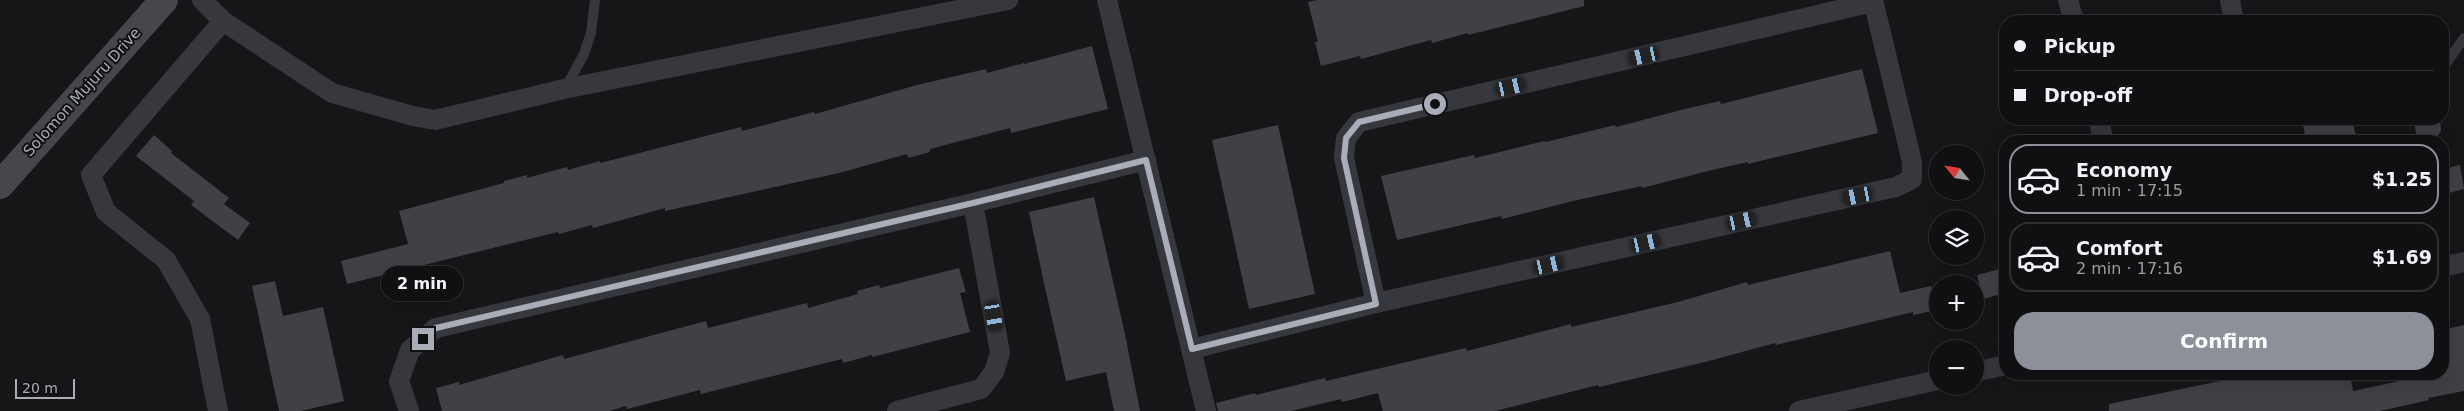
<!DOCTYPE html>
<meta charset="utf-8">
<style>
:root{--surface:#101012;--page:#1e1e20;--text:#f1f3f6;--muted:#9c9d9f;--line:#303032;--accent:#8c9099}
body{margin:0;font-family:"DejaVu Sans",sans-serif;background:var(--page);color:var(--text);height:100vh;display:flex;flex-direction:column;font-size:19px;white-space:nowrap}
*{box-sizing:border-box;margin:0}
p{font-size:16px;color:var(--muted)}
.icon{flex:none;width:28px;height:28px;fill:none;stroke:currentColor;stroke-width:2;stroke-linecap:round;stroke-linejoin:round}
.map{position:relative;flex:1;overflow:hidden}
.drawer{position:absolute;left:1999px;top:135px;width:450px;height:245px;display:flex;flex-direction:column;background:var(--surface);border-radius:20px;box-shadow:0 5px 20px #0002,0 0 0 1px var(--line)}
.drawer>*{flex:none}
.banner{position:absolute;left:1999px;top:15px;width:450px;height:110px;border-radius:20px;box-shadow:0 5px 20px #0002,0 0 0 1px var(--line);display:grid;align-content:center;height:110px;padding:0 15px;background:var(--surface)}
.needle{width:32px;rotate:300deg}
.fabs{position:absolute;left:1929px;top:145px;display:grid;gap:10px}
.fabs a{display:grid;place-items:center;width:55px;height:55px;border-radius:50%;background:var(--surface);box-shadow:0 5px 20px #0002,0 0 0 1px var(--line);font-size:25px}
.scale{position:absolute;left:15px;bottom:12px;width:60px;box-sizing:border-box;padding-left:5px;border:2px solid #a8adb8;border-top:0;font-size:14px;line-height:18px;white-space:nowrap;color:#a8adb8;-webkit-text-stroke:4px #111113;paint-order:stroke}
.end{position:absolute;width:22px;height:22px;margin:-11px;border:6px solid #a8adb8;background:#111;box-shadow:0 0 0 2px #111}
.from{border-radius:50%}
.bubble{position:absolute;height:35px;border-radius:18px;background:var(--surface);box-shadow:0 5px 20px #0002,0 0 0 1px var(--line);font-size:16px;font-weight:700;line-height:35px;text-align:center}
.car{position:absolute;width:15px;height:30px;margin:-15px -8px;border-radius:6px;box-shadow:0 0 4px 1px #0007;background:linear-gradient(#222 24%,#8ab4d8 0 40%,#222 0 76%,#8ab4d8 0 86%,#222 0)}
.banner b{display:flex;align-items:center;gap:18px;height:48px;font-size:19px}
.banner b+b{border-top:1px solid var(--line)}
.banner i{width:12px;height:12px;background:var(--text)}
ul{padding:9px 0 0;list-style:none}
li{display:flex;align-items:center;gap:15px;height:70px;margin:0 10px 8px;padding:0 5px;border:2px solid var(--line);border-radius:20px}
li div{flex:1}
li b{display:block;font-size:19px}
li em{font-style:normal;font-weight:700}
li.current{border-color:var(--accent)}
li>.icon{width:45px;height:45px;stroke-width:1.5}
.cta{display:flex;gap:10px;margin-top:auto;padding:10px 15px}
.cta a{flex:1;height:58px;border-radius:20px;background:var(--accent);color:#fff;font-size:20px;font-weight:700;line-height:58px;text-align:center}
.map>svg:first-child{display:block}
.building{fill:#404145}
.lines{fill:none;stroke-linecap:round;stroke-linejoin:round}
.lane{stroke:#37383d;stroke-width:10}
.street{stroke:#37383d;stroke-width:20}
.secondary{stroke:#45474d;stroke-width:28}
.route{stroke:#a8adb8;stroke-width:6}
.labels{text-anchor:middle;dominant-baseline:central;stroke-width:4;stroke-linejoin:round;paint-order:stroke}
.street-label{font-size:15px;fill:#a8adb8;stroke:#111113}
</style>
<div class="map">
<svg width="2464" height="411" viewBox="0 0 2464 411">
<rect width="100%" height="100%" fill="#161618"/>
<path class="building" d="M1317,0H1584V6L1468,35V33L1432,43L1431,40L1361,59L1360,56L1321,66L1315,42H1318L1308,2Z
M1092,46L1108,109L1011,133L1010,128L930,149V152L908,158L907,154L839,173L665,211V208L593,228L592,225L559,234L558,232L347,284L341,261L408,244L399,211L504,183V181L527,175V178L567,167L568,170L600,161V163L741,127L742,131L814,112L815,114L917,85L986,69L987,73L1024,63V64Z
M1862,69L1878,133L1748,164V162L1712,170L1642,188V186L1573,201L1502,219L1501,216L1397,240L1381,176L1474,155L1475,158L1545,141L1546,142L1615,125L1616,127L1685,109L1720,101L1721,104Z
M2302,119H2352L2357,141H2306Z
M2414,119H2440L2441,131L2434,140H2424L2416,134Z
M1278,125L1315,294L1249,309L1212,140Z
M154,135L172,151L171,153L229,198L224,204L250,223L238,240L191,205L194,201L136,156Z
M2460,165L2464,189L2442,195V169Z
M1094,197L1126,339L1140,411H1114L1106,372L1066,381L1042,274L1029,212Z
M1890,251L1900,293L1931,286L1937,310L1913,315V312L1776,345L1775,343L1705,362L1599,387L1598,385L1495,411H1383L1378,393L1342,402L1341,399L1291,411H1218L1216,403L1255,393L1256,395L1325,378L1326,381L1466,348L1467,351L1571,324V327L1678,302L1747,282L1748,285Z
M959,268L966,292L960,293L970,332L872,357V355L843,363L842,359L701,394L700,390L627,409L626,406L609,411H442L436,388L459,382V385L563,355L564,359L706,321L708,328L807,303L808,308L858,294L857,291L879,285L880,288Z
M2000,269L2005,293L1983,299L1977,275Z
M275,281L283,316L323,307L344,401L301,411H279L252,286Z
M2464,325V391L2428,398L2429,400L2380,411H2109V404L2254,374H2350L2353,391L2433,374H2442V330Z"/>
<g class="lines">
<path class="lane" d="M2442,69L2464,38
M565,89L584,54L591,33L595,0"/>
<path class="street" d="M202,0L223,21L332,93L413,116L435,120L564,89L1008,0
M1107,0L1206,411
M2068,0L2074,21
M2230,0L2234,21
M2098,119L2104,141
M2442,267L2464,262
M1376,303L1344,158L1346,138L1359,122L1873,2
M1192,349L1376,303L1896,187L1912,179V162L1873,0
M1975,372L2005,365
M218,411L200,319L166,260L106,212L91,175L223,21
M409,411L399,381L410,350L436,328L973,203L1146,160
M897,411L981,389L994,372L1000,353L973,203
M1799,411L1938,380"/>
<path class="secondary" d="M0,185L164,0"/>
</g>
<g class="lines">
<path class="route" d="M423,339L436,328L973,203L1146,160L1192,349L1376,304L1344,158L1346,138L1359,122L1435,104"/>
</g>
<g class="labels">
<g class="street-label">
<text transform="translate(82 92) rotate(-48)">Solomon Mujuru Drive</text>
</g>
</g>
</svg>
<div class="fabs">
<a><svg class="needle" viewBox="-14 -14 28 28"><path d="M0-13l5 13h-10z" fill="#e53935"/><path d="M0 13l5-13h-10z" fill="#9c9d9f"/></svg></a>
<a><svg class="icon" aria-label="layers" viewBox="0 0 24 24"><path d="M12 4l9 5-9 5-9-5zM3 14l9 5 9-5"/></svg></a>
<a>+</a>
<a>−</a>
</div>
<div class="scale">20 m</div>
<i class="end from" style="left:1435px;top:104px"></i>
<i class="end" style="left:423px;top:339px"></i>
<div class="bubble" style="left:381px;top:266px;width:82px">2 min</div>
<i class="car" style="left:1644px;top:56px;rotate:257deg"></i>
<i class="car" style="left:1511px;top:87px;rotate:77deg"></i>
<i class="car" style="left:1858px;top:196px;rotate:258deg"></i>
<i class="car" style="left:1742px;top:221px;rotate:77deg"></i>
<i class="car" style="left:1646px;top:243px;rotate:77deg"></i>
<i class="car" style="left:1549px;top:265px;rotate:77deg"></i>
<i class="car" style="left:994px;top:316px;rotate:170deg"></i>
<div class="banner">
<b><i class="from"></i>Pickup</b>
<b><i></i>Drop-off</b>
</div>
<section class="drawer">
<ul>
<li class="current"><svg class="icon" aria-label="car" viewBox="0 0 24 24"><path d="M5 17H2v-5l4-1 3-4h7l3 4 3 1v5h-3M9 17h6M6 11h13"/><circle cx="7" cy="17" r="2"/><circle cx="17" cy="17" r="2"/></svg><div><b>Economy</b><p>1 min · 17:15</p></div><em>$1.25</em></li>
<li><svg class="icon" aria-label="car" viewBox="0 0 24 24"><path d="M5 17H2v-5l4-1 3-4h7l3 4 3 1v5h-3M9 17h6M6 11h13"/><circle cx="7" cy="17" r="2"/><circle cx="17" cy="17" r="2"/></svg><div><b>Comfort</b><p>2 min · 17:16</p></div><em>$1.69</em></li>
</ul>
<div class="cta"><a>Confirm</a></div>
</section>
</div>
